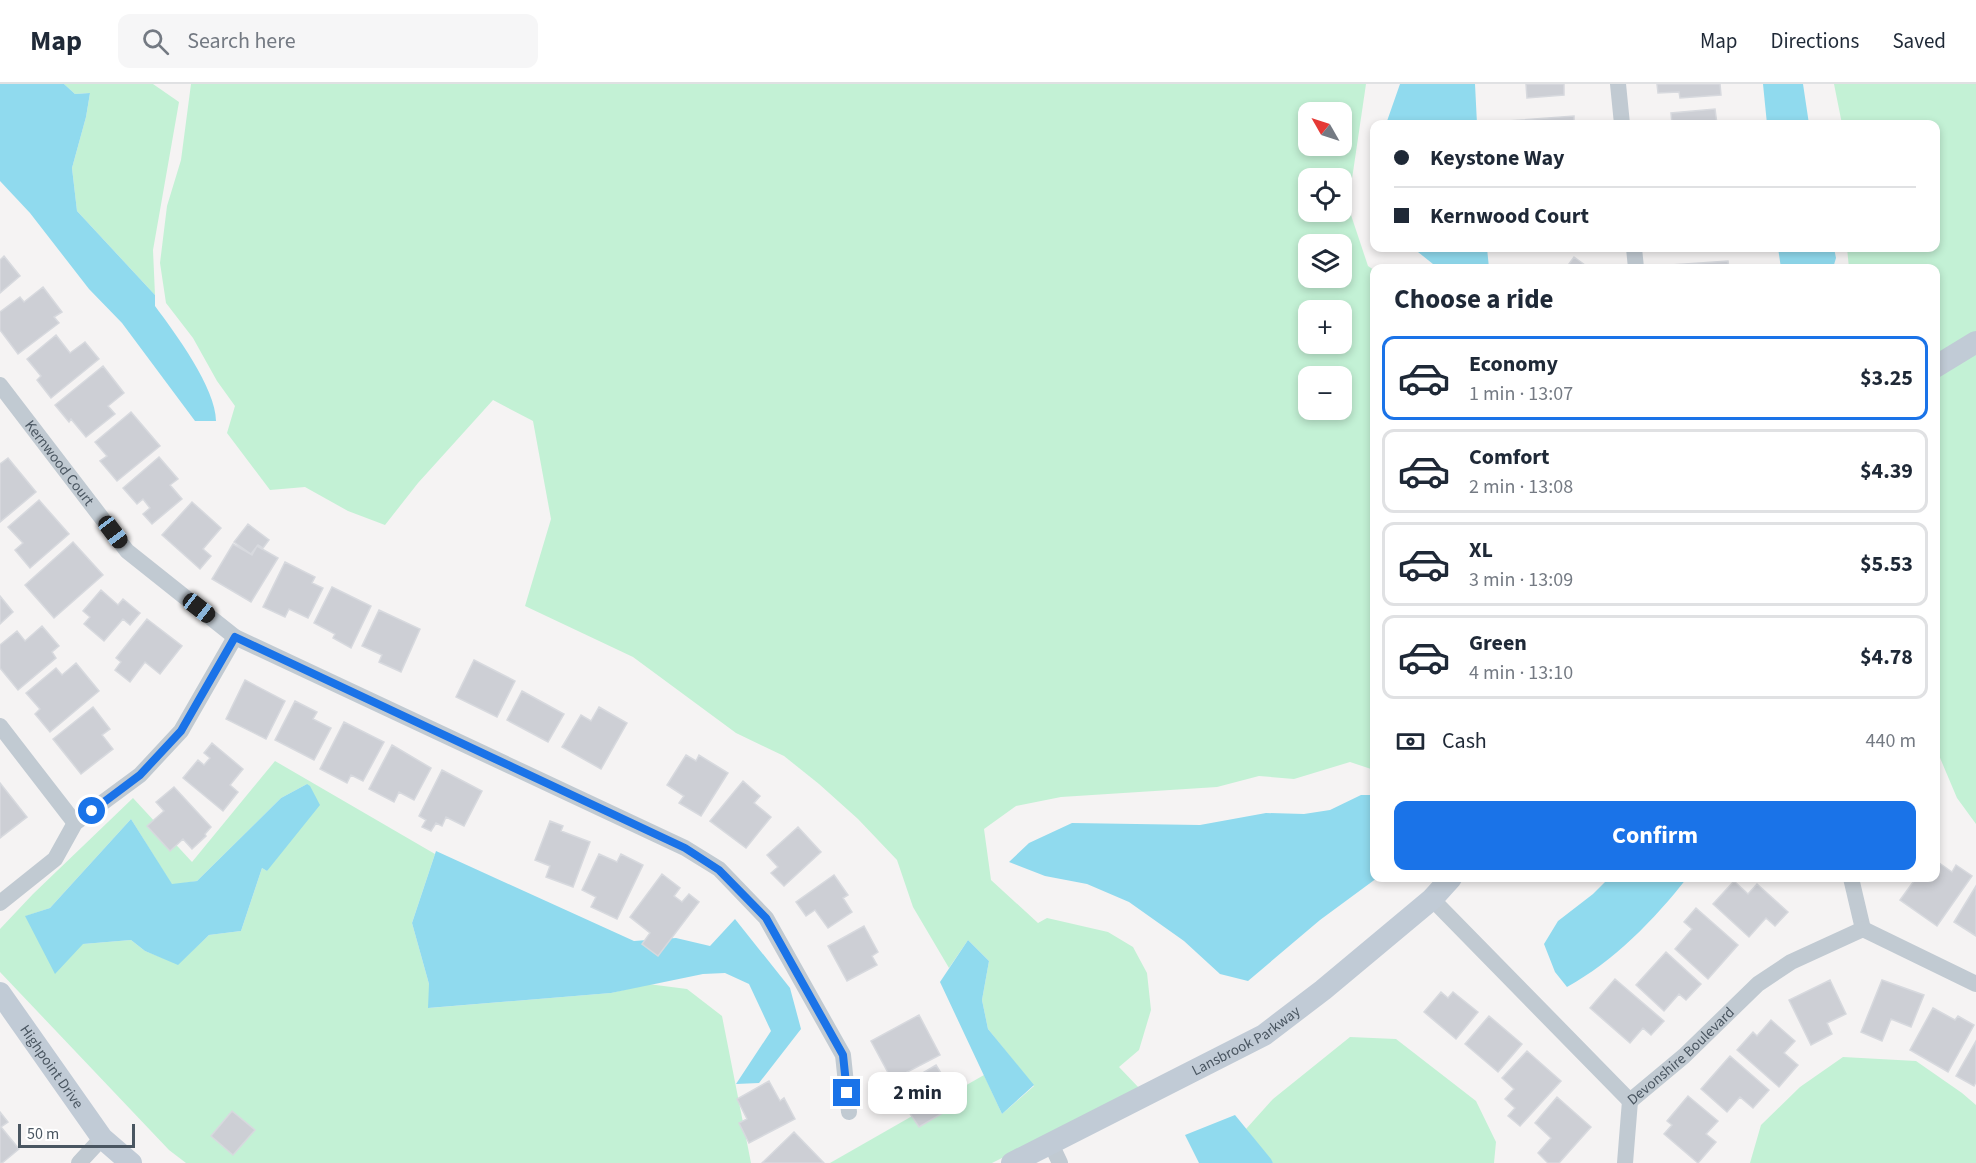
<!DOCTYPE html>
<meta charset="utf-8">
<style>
:root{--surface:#fff;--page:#f6f6f7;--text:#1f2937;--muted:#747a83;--line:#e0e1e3;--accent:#1a73e8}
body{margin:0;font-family:"Source Sans 3",sans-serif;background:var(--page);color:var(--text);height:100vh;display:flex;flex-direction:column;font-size:22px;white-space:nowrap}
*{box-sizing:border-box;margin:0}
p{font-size:20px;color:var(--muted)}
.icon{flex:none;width:33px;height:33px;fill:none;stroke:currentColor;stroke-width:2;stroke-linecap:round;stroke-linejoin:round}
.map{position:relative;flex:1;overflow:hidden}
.sheet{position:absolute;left:1370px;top:180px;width:570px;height:618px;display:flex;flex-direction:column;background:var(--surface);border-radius:12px;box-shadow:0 3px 9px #0003}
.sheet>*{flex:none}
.top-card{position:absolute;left:1370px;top:36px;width:570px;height:132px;border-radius:12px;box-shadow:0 3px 9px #0003;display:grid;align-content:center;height:132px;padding:0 24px;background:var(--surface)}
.needle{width:39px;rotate:309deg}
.tools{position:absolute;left:1298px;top:18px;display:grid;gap:12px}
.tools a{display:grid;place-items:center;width:54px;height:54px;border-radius:12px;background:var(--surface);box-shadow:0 3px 9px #0003;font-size:30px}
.scale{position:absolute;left:18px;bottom:15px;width:117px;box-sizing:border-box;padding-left:6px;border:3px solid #4a5661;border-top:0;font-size:16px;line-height:21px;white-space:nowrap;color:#4a5661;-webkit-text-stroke:4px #fff;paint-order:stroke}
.end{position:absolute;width:27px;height:27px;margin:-14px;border:8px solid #1a73e8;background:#fff;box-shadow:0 0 0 3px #fff}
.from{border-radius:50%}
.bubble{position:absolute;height:42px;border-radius:12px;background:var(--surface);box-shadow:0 3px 9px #0003;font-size:20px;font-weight:700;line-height:42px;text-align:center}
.car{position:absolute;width:18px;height:36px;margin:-18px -9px;border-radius:8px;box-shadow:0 0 4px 2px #0007;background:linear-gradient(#222 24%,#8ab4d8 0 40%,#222 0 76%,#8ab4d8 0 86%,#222 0)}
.top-card b{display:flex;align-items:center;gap:21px;height:57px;font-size:22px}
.top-card b+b{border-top:2px solid var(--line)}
.top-card i{width:15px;height:15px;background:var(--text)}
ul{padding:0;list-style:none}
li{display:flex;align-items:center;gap:18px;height:84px;margin:0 12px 9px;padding:0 12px;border:3px solid var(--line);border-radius:12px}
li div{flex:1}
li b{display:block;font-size:22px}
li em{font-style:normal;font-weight:700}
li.current{border-color:var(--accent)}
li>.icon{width:54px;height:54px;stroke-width:1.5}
h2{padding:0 24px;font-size:27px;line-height:72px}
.pay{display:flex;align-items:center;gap:15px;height:66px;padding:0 24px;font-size:22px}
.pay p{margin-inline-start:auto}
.primary-button{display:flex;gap:12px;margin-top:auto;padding:12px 24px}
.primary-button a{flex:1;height:69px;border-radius:12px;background:var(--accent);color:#fff;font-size:24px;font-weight:700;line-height:69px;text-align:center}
header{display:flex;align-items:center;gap:36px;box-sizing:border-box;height:84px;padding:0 30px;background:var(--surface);border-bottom:2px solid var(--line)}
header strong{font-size:28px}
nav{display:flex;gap:33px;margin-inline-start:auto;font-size:21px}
.search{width:420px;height:54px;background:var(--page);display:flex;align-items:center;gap:15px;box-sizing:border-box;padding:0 21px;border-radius:12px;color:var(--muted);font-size:22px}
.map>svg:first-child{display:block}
.green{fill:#c3f1d5;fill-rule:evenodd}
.water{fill:#90daee}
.building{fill:#cdcfd5;stroke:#d7d9de;stroke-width:1.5}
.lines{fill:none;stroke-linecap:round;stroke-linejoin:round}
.street{stroke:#c1cad2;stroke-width:16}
.secondary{stroke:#c1cbd6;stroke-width:22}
.route{stroke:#1a73e8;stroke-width:8}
.labels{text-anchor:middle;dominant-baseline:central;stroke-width:4.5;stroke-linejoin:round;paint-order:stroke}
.street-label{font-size:15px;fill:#4a5661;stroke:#fff}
</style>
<header>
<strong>Map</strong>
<div class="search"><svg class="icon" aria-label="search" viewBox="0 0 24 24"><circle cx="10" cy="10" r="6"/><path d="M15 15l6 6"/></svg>Search here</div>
<nav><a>Map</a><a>Directions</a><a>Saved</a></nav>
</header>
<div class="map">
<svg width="1976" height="1079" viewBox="0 0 1976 1079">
<rect width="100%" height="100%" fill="#f5f3f3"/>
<path class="green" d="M64,0H153L179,18L153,166L155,211L77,127L72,84L86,33L90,9L75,10Z
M191,0H1366L1348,122L1368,182L1374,186V686L1350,678L1294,695L1259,692L1217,703L1061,713L1016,722L984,745L991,796L1038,839L1047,834L1108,848L1133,863L1147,889L1151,926L1139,966L1119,983L1140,1005L992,1079H830L984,991L1002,1030L1034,1002L988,945L982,916L989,877L968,856L949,884L913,823L897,776L858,735L819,700L784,672L736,649L633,573L525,522L551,435L533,337L493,316L418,399L385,441L348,427L305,403L270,406L227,349L235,322L217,297L193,254L166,219L160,179L167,122L181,76ZM1308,28H1341V62H1308ZM1308,94H1341V128H1308ZM1308,160H1341V194H1308ZM1308,226H1341V260H1308ZM1308,292H1341V326H1308Z
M1834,0H1976V248L1935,272V184H1849L1847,164H1935V40H1842Z
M1976,268V740L1957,714L1935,662V294Z
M275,677L435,770L412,839L429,900V924L611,909L648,900L687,905L722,932L751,1079H186L169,1066L0,888V845L33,810L133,714L192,778ZM307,700L267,787L262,784L241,847L209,851L178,880L145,867L131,856L83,860L26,832L50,824L131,735L172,801L197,797L281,714Z
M1350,953L1396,955L1476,1017L1496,1058L1494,1079H1273L1246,1045L1273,1015Z
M1843,973L1916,977L1962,1009L1976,1021V1079H1750L1761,1041L1800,1003Z"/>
<path class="water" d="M0,0H64L75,10L90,9L86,33L72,84L77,127L155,211V222C175,249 216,304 216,337H195L122,239L89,205L30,129L0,97Z
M1400,0H1475L1477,40H1386Z
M1763,0H1803L1809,40H1767Z
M1413,164H1487L1489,184H1438Z
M1778,164H1834L1836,174L1833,184H1781Z
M307,700L310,702L320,721L267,787L262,784L241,847L209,851L178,881L145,867L131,856L83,860L55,890L25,832L50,824L131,735L172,800L197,797L281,714Z
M1361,711H1374V794H1377L1320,836L1248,897L1220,890L1184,857L1129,818L1087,800L1045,792L1009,778L1029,759L1072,739L1200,741L1266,729L1304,730L1330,726Z
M436,767L634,857L676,854L710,862L735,835L790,904L801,945L759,999L736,1000L771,947L749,900L725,889L703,890L611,909L428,924L429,900L412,839Z
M1609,794H1687C1654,836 1614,877 1567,903L1555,888L1544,860L1558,837L1593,810Z
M968,856L989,877L982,916L988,945L1034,1001L1002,1030L940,898Z
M1235,1031L1271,1075L1273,1079H1199L1185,1051Z"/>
<path class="building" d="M1526,0H1564V11L1527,14Z
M1657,0H1720L1721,11L1680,14L1679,8L1658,9Z
M1715,25L1717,40H1672L1671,29Z
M1574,32V40H1509L1508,37Z
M4,172L20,192L0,209V176Z
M1574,173L1589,184H1566Z
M1728,177L1729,184H1671V181Z
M43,203L62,228L54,233L59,239L18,270L0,246V228L20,213L24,218Z
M56,251L70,269L85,258L99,275L51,314L37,296L41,292L27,275Z
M103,282L124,309L108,322L115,330L86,353L71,335L69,338L55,321Z
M131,328L160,362L117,397L100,377L107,372L95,358Z
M159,373L178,395L170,401L182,415L152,440L143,430L150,424L143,415L137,420L123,404Z
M8,374L36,408L0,438V380Z
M39,416L69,450L30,484L15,466L23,459L8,443Z
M192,418L221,444L203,465L211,472L200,485L162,451Z
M248,440L269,456L263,464L258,461L251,470L234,458Z
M73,458L103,491L54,534L25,501Z
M233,460L252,471L257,462L278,474L251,518L212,495Z
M285,478L315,493L312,499L323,504L308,534L289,525L285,533L263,523Z
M332,503L371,522L351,564L333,554L335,550L314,539Z
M101,506L118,521L123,515L140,529L130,541L123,535L104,557L84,540L90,533L83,527Z
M0,512L13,528L0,540Z
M379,526L420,545L401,588L379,578L382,571L362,562Z
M147,535L182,562L160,590L145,578L130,598L115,586L121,578L116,574Z
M42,542L59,562L52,568L56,574L18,606L0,584V561L17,547L25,557Z
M474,576L515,597L497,633L456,613Z
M76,579L99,607L50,648L35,630L40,625L26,609L56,584L62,591Z
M245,596L285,617L266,655L226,635Z
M522,607L564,630L548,658L507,636Z
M295,617L317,628L313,635L331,644L314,676L275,656Z
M93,623L110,645L102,651L113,665L81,690L53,655Z
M599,623L627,639L601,685L562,663L581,631L591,637Z
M344,638L384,658L363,697L351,691L347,699L320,685Z
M212,659L243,685L230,701L238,708L223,727L183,694L198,676L204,681L210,674L204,669Z
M392,661L431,684L414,716L399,708L394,718L369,705Z
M686,671L696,677L699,671L728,689L701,732L679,719L684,712L667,701Z
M442,686L482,707L464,742L446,733L442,742L436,739L431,747L422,743L426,736L419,732Z
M743,697L760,712L754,719L771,733L746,764L710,737Z
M0,699L27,733L0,754Z
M174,703L211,743L205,750L206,752L192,765L183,755L170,767L147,742L164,727L156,718Z
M550,737L563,742L561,747L590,758L573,803L546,793L550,782L535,776Z
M798,743L821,768L784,802L771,789L778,783L767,771Z
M599,770L617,778L621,770L643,781L617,835L591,823L596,813L582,806Z
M1935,776L1952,788L1956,781L1972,792L1937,842L1900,816L1916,794H1935Z
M662,790L680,804L674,812L682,818L689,810L699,818L658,872L642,860L650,849L630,833Z
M834,791L848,811L843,814L852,828L828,844L815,826L806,832L796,818Z
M1734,797L1748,810L1757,800L1788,828L1775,842L1766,834L1749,853L1713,820Z
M1976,802V852L1954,838Z
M1696,824L1738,861L1708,895L1675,865L1692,845L1684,838Z
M864,842L878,868L872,872L877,881L847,897L828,862Z
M1666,868L1701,900L1686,916L1679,910L1664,927L1636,901Z
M1615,895L1664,937L1651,951L1643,944L1630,959L1590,924Z
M1830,896L1846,930L1827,939L1832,950L1811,961L1789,916Z
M1882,896L1924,911L1911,943L1891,935L1882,957L1861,948Z
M1441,908L1448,914L1453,908L1478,928L1456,955L1424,928Z
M1933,924L1955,936L1958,932L1974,941L1948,988L1910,966Z
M919,931L940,971L892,996L871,957Z
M1489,932L1522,960L1498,988L1465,960Z
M1771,936L1795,957L1784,969L1798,981L1779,1003L1737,966L1753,948L1757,952Z
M1976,957V998L1974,1002L1956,992Z
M1527,967L1561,997L1520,1042L1508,1032L1515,1024L1505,1015L1514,1005L1502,994Z
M1730,972L1769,1006L1753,1024L1740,1013L1727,1028L1701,1005Z
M936,981L950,1004L944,1007L953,1023L919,1043L894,1006Z
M769,997L780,1017L784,1014L795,1035L749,1059L739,1039L747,1035L737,1015Z
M1688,1012L1718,1037L1706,1050L1716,1058L1698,1079L1664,1050L1672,1041L1667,1037Z
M1557,1013L1591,1043L1559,1079H1548L1538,1069L1551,1054L1535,1039Z
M232,1027L255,1046L233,1071L211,1052Z
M0,1028L8,1038L1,1043L19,1065L2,1079H0Z
M794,1048L824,1079H762Z"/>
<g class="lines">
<g class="street">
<path d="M1618,0L1622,40"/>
<path d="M1634,164L1636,184"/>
<path id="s1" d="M0,301L127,467L235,553L685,764L719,785L766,834L843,971L849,1028"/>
<path d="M0,642L75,739"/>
<path d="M1851,794L1863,845"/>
<path d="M1432,815L1630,1017"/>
<path d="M0,819L55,775L75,739L140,691L181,647L235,553"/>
<path id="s2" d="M1630,1017L1684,972L1758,900L1791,878L1863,845L1976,900"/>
<path d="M1051,1060L1060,1079"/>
<path d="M79,1079L102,1054"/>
<path d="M1625,1079L1630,1017"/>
</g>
<g class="secondary">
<path d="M1935,283L1976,258"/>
<path id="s3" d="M0,909L102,1054L131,1079"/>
<path id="s4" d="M1012,1079L1264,951L1323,906L1432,815L1451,794"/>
</g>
</g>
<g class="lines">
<path class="route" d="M92,727L140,691L181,647L235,553L685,764L719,786L766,834L843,971L847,1009"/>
</g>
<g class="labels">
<g class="street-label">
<text stroke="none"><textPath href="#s1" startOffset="98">Kernwood Court</textPath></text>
<text stroke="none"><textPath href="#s4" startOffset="264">Lansbrook Parkway</textPath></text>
<text stroke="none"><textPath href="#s2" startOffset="68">Devonshire Boulevard</textPath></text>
<text stroke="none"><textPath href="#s3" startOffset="90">Highpoint Drive</textPath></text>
</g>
</g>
</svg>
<div class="tools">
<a><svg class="needle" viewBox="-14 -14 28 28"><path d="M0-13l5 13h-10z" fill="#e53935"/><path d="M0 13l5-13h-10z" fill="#747a83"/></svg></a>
<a><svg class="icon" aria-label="locate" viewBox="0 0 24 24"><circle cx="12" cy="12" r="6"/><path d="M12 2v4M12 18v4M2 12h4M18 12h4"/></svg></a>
<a><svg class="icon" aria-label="layers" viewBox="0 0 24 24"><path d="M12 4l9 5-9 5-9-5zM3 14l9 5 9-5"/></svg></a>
<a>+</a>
<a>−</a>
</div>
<div class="scale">50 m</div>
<i class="end from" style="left:92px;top:727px"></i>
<i class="end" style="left:847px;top:1009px"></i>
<div class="bubble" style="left:868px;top:988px;width:99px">2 min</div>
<i class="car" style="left:113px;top:448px;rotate:143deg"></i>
<i class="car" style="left:199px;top:524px;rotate:128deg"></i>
<div class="top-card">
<b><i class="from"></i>Keystone Way</b>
<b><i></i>Kernwood Court</b>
</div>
<section class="sheet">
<h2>Choose a ride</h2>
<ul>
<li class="current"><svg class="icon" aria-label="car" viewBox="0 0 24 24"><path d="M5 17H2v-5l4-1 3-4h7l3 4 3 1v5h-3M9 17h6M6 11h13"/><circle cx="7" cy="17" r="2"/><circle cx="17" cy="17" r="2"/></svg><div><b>Economy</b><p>1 min · 13:07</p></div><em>$3.25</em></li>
<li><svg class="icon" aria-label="car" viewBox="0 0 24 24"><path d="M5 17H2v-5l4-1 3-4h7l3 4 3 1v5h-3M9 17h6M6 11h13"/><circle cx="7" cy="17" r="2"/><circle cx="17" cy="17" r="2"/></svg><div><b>Comfort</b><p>2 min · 13:08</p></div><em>$4.39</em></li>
<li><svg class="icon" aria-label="car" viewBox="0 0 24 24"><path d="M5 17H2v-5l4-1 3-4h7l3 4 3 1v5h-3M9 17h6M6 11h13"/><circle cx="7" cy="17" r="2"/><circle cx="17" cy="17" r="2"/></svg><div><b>XL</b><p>3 min · 13:09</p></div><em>$5.53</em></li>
<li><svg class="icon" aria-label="car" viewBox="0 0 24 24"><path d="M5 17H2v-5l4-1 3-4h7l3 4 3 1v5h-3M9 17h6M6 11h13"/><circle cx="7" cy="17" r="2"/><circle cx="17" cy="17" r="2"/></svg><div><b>Green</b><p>4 min · 13:10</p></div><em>$4.78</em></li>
</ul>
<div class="pay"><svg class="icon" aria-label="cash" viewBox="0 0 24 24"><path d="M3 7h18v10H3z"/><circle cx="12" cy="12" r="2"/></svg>Cash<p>440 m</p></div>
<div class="primary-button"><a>Confirm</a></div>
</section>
</div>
